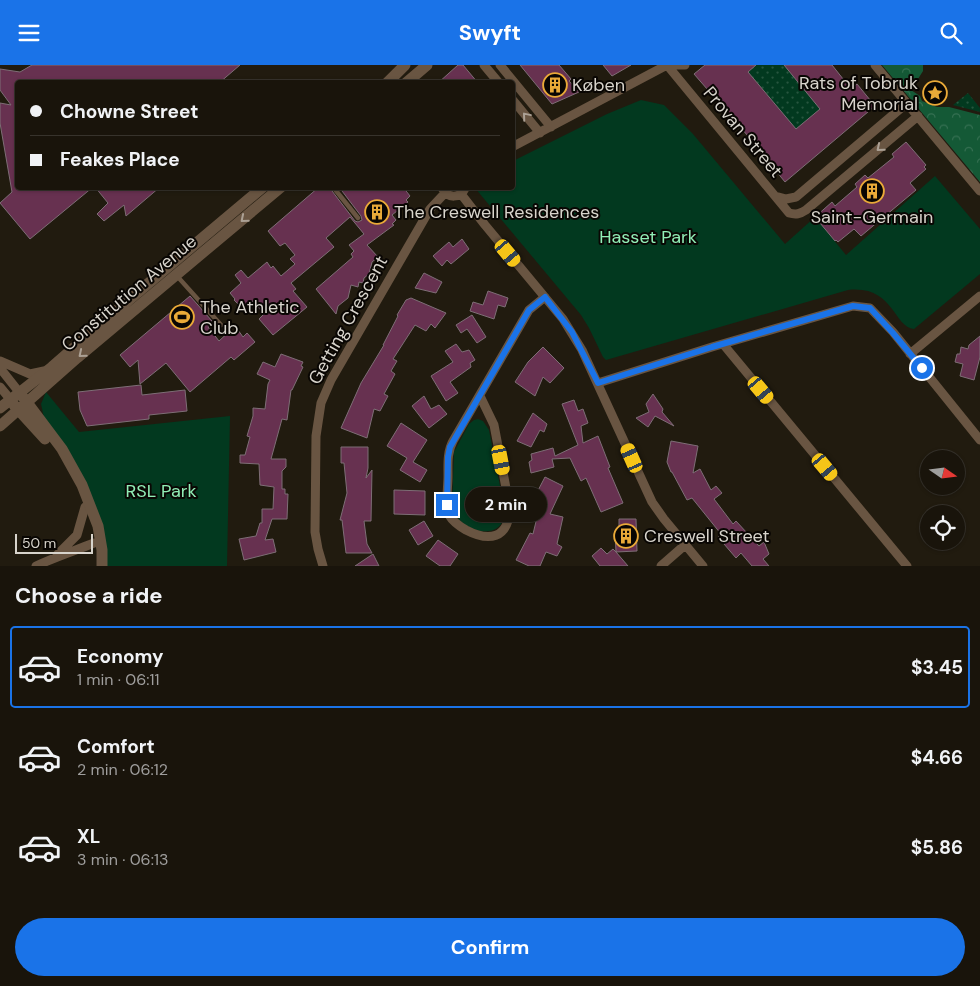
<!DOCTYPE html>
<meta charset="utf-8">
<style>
:root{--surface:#19140b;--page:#262119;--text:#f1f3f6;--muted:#9f9e9d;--line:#37332c;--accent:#1a73e8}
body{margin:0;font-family:"DM Sans",sans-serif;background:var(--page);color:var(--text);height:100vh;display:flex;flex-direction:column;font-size:19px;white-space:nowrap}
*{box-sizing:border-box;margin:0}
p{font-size:16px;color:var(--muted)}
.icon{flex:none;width:28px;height:28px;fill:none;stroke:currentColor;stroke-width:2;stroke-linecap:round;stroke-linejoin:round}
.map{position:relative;height:501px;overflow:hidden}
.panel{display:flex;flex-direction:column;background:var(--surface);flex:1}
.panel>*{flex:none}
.hud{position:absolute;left:15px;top:15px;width:500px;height:110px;border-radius:5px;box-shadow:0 1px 4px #0004,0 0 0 1px var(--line);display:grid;align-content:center;height:110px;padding:0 15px;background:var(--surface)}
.needle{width:32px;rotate:104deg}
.buttons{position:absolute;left:920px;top:385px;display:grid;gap:10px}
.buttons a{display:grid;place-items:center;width:45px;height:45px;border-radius:50%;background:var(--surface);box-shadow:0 1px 4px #0004,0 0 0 1px var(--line);font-size:25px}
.scale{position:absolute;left:15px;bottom:12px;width:78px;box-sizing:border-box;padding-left:5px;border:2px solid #d8d4cc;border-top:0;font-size:14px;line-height:18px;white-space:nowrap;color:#d8d4cc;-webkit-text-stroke:4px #090603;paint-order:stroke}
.end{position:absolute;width:22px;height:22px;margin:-11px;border:6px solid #1a73e8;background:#fff;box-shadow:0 0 0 2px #fff}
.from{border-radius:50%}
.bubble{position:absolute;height:35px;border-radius:18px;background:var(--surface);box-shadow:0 1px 4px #0004,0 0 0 1px var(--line);font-size:16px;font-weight:700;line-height:35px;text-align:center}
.car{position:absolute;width:15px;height:30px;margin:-15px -8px;border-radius:6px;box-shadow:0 0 4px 1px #0007;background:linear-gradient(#f5c518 24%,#345 0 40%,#f5c518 0 76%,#345 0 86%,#f5c518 0)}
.hud b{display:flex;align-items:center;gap:18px;height:48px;font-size:19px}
.hud b+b{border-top:1px solid var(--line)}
.hud i{width:12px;height:12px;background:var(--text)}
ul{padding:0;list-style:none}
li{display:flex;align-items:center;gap:15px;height:82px;margin:0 10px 8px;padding:0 5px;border:2px solid transparent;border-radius:5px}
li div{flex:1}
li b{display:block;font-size:19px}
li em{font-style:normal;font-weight:700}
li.current{border-color:var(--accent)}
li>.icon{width:45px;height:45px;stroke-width:1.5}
h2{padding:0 15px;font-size:22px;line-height:60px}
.cta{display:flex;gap:10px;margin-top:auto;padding:10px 15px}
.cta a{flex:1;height:58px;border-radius:30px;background:var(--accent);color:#fff;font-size:20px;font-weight:700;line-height:58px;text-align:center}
header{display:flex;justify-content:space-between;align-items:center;height:65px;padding:0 15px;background:var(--accent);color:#fff;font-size:22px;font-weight:700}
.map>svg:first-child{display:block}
.grass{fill:url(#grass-dots)}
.forest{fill:url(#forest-crowns)}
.park{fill:#02391f}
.building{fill:#673150;stroke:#7e6e76}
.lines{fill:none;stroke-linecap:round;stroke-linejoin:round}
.service{stroke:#695542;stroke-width:4.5}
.minor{stroke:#695542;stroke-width:9}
.tertiary{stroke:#695542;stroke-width:11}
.oneway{stroke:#aca195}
.route{stroke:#1a73e8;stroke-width:6}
.labels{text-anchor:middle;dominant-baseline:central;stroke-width:4;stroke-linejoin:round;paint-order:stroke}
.poi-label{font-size:18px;fill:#d8d4cc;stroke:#090603;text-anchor:start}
.street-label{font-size:18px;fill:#d8d4cc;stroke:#090603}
.park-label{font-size:18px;fill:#91eeb6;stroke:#090603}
</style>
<header><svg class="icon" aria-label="menu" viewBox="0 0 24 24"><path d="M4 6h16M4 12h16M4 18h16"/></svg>Swyft<svg class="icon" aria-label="search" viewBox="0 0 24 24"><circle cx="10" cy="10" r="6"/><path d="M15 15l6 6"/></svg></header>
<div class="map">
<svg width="980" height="501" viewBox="0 0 980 501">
<defs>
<pattern id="grass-dots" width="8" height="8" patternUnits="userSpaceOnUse" patternTransform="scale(1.25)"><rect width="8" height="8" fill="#02391f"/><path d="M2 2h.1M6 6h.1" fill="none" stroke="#26553e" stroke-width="1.8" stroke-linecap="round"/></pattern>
<pattern id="forest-crowns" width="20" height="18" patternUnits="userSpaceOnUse" patternTransform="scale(1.25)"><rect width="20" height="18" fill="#145936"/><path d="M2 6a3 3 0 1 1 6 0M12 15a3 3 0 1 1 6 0" fill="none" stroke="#357052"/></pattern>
</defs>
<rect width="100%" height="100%" fill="#211b0f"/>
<path class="grass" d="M756,0H784L820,44L796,64L753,13H741Z
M968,28L980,43V47L953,40Z"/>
<path class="forest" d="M882,0H923V6L911,25L920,31L922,36L937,42H949L980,50V117Z"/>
<path class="park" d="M641,35L664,40L693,69L785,179L815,152L846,190L935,111L980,164V209L914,264C893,262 894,220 848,225L606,295L603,292L589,263L581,250L475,123L512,122L513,96L607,49Z
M46,327L79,367L230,351L227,501H106L104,471L44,353L41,339Z
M478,354L483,356L489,365L505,446C503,481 457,465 452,442L454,387L469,359L474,355Z"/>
<path class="building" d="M32,0H240L219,18H18V122H93L30,174L0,138L12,127L0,58V38L11,40L0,25V4L20,7Z
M458,0H463L478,18H438Z
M520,0H559L571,14L569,16L579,27L552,39Z
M603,0H631L612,11Z
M705,0H756L748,7L796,64L820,44L784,0H832L851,24L857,19L875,41L785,117L767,95L768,94L694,9Z
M906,77L926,100L924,102L926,104L910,118L916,125L861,171L854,164L838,177L836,175L835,176L815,152L832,137L835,141L857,122L855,119L865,110L868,113L894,92L892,89Z
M95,122H160L126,151L124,140L104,156L97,149L108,138Z
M319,122H329L355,156L358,157L362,155L361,151L339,122H403L410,131L406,135L408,137L392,150L396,155L392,159L394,160L367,180L378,192L372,197L369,209L364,213L363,218L359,217L358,222L351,220L348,233L338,241L336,249L316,224L353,192L351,189L354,186L349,180L364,169L350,152L326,173L334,182L291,218L296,224L293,226L307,242L273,270L259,254L264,249L253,236L243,244L234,235L235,234L230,228L241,218L235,210L241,205L248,213L267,197L271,203L273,201L281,211L295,199L290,194L295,190L285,178L280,181L268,166Z
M462,174L469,184L451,199L447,195L442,201L433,191L449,177L453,182Z
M424,208L442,217L436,228L415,223Z
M488,226L508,233L505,242L498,240L494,254L470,246L473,237L483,240Z
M190,231L212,256L209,258L211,260L208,262L219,276L231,265L234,269L238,265L243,272L247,268L255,277L234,295L231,292L190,327L166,298L140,319L138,295L130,302L120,290Z
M411,233L446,248L435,263L431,259L426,266L415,260L393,294L397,296L391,306L395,309L384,329L388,331L380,346L374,344L367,373L341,363L361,318L384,280H383L398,251L397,250L406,235Z
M472,250L486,272L477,278L467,264L461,268L456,260Z
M980,271V292L974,315L960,311L963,299L955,297L957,289H960L961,282L968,284L969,280Z
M456,279L462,287L469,285L475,295L470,298L471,302L450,317L458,328L446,336L431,311L453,297L445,286Z
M543,282L564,303L550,318L543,312L535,331L515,317L528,297Z
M281,289L303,297L301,301L303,302L292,325H291L287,355L282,354L271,394H286V402L282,406V424H285V429H288L287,454H272L265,475L273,474L276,487L244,495L239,474L256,471L260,458H262V444H273L274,422L260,420L259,399L240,398V390H245L250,372L247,371L253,351V343L265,344L268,319L270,315L257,309L263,297L275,302Z
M141,320L142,330L185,325L187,346L149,350V354L87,361L80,345L78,327Z
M653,329L663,344L662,347L674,361L655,351L648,362L636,353L649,347L646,339Z
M424,331L431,344L439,340L447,349L429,363L412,341Z
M574,335L578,346L583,344L588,358L581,361L583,378L598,371L610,402L608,403L623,438L601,447L586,413L581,416L570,393L552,394L554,402L531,408L529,397L532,395L531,389L553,383L555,391L578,380L562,339Z
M533,348L547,359L544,367L540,365L531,382L517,376Z
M401,358L427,375L413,397L427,405L420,417L400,405L407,393L387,381Z
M671,376L698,381L693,408L700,404L711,425L716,421L722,428L714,434L733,459L736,456L759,481L764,477L769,489L763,494L769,501H752L741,488L736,493L718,472L721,469L692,433L687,435L672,407H671L667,397Z
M341,382H368V403L366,413L372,405L371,456H364L367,479L372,488H346L342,455H340L347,428L344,398H341Z
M545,412L563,421L550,449L563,452L557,479L562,482L557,491L546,487L540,501H529L516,495L530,468L533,469L540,440L532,437Z
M394,425L425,426V450L394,449Z
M619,454H636L637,486L616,487L628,501H600L592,491L601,483L607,489L613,484L616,487L615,466H619Z
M424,456L433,471L418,480L409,465Z
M438,475L458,489L450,501H440L426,491Z
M373,489L379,501H355Z"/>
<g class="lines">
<path class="service" d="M333,122L358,153
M177,211L221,260"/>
<path class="minor" d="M484,0L499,18
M500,0L551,62
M667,0L789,148C796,150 800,149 806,145L918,51
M875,0L980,126
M512,34L540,68
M512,82L667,0H685
M442,123C448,134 460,134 466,122
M461,129L485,160L563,254L582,285L652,437L664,454L703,501
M775,131L786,134L796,132L907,38
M723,279L907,501
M910,289L980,231
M0,296L30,309L44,306
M0,303L19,327
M598,318L712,282L853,241L870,243L893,267L980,375
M0,322L10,334
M480,331L494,360L510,444C508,474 489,477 466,465C459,461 453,457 449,450C445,438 448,423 448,411C448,399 447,387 453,376L529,245L545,232
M57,490L77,470L85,442
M36,501C55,492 74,486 94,478
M323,501L318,484L315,467L316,371L321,338L331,315L430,144L445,128
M661,501L685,480"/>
<path class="tertiary" d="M387,18L405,0
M406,18L427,0
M23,332L62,384L82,420L98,461L102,485V501
M14,340L45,374
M0,343L52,302L131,233L263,122
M0,361L77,293L281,122"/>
</g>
<defs><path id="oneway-chevron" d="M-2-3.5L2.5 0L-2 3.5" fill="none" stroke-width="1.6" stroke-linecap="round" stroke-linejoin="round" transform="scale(1.25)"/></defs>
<g class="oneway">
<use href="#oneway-chevron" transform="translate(526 51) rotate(-130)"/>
<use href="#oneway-chevron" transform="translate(880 83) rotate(140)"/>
<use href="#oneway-chevron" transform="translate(244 154) rotate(140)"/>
<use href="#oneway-chevron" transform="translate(82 289) rotate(140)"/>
</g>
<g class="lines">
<path class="route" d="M447,440L448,392L450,382L529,245L545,232L572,267L598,318L712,282L853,241L870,243L893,268L922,303"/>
</g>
<defs>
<g id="building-ring" transform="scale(1.25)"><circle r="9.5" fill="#090603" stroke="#eaaa38" stroke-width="1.5"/><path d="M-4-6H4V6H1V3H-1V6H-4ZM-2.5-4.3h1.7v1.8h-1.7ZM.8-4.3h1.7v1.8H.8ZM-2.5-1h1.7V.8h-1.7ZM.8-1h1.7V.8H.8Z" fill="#eaaa38"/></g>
<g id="sight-ring" transform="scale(1.25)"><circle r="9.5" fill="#090603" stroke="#eaaa38" stroke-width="1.5"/><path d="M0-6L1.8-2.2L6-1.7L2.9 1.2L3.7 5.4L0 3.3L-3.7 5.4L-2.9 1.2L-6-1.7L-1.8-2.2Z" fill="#eaaa38"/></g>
<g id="stadium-ring" transform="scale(1.25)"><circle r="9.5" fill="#090603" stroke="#eaaa38" stroke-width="1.5"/><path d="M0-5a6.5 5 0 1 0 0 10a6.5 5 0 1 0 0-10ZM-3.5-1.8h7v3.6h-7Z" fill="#eaaa38"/></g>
</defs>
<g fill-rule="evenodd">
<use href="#building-ring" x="555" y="20"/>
<use href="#sight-ring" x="935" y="28"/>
<use href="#building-ring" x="872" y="126"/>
<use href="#building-ring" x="377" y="147"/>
<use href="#stadium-ring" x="182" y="252"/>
<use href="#building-ring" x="626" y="471"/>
</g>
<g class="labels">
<g class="poi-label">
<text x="918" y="18" text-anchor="end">Rats of Tobruk<tspan x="918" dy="21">Memorial</tspan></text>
<text x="572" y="20">Køben</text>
<text x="394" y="147">The Creswell Residences</text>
<text x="872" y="152" text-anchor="middle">Saint-Germain</text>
<text x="200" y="242">The Athletic<tspan x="200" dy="21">Club</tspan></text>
<text x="644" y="471">Creswell Street</text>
</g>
<g class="street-label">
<text transform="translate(743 67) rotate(50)">Provan Street</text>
<text transform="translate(129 228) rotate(-40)">Constitution Avenue</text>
<text transform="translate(348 255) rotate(-61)">Getting Crescent</text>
</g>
<g class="park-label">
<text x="648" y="172">Hasset Park</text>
<text x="161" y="426">RSL Park</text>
</g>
</g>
</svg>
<div class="buttons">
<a><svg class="needle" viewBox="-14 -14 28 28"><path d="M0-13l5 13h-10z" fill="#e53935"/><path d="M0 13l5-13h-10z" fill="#9f9e9d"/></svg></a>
<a><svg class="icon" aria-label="locate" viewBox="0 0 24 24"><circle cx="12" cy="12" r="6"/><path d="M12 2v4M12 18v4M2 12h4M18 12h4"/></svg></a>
</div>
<div class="scale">50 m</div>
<i class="end from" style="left:922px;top:303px"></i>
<i class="end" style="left:447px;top:440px"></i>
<div class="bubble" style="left:465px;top:422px;width:82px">2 min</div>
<i class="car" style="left:508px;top:188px;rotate:140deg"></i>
<i class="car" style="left:761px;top:325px;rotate:140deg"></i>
<i class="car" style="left:632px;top:393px;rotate:336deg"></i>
<i class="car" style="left:501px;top:395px;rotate:169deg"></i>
<i class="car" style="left:825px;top:402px;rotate:140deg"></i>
<div class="hud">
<b><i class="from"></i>Chowne Street</b>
<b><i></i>Feakes Place</b>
</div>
</div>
<section class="panel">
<h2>Choose a ride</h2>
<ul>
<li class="current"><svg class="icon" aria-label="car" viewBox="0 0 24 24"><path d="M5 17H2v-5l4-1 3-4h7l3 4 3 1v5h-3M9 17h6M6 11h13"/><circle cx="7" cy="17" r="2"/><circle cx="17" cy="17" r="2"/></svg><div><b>Economy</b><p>1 min · 06:11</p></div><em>$3.45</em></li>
<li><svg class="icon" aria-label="car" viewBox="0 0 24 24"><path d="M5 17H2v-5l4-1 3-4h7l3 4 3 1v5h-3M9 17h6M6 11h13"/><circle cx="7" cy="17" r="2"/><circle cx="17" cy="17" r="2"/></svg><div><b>Comfort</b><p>2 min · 06:12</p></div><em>$4.66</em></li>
<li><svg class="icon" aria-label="car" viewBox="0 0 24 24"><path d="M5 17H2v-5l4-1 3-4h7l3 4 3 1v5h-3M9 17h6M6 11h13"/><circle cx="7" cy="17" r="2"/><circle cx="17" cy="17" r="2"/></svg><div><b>XL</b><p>3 min · 06:13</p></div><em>$5.86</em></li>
</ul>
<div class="cta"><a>Confirm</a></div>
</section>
